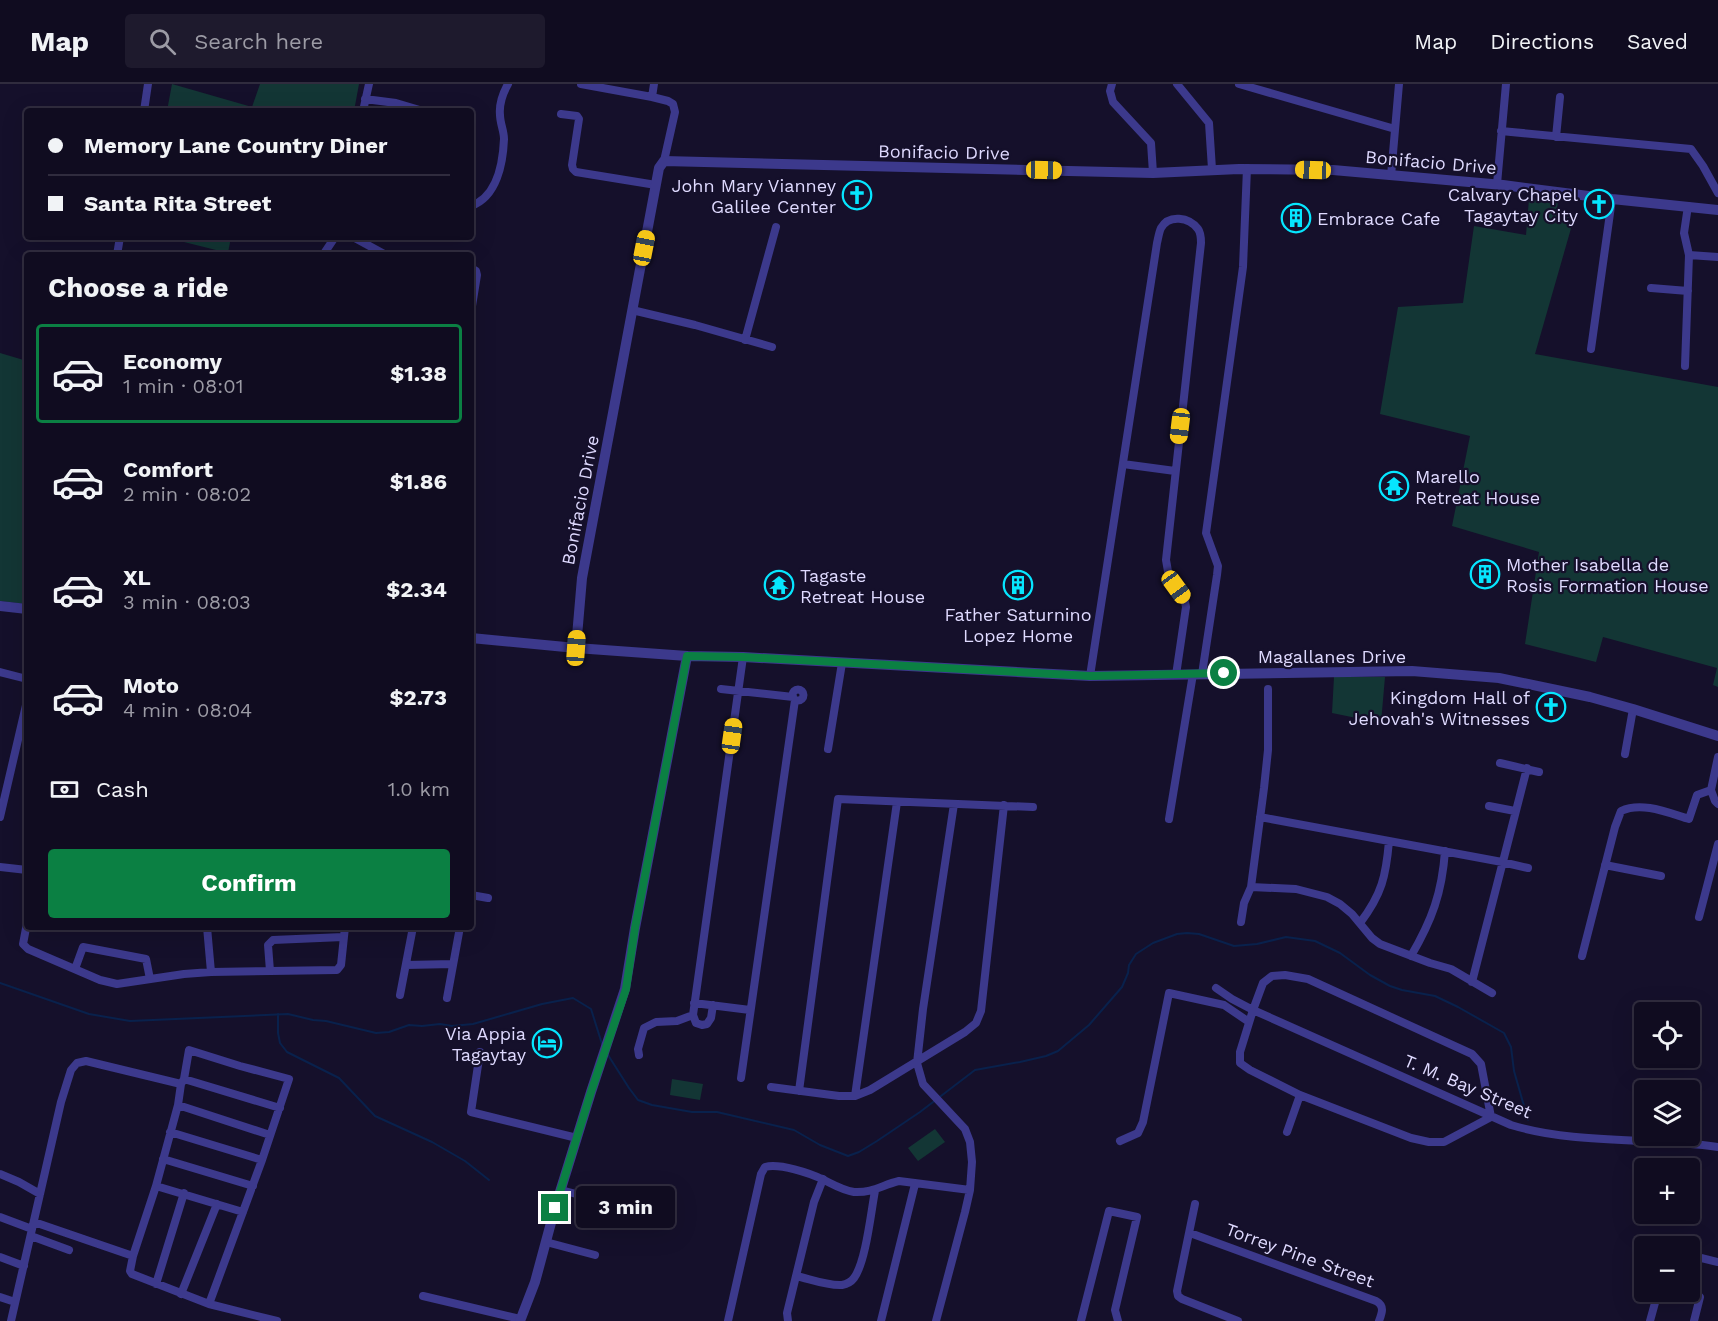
<!DOCTYPE html>
<meta charset="utf-8">
<style>
:root{--surface:#100c20;--page:#1e1a2d;--text:#f1f3f6;--muted:#9c9ba5;--line:#302c3e;--accent:#0b8043}
body{margin:0;font-family:"Work Sans",sans-serif;background:var(--page);color:var(--text);height:100vh;display:flex;flex-direction:column;font-size:22px;white-space:nowrap}
*{box-sizing:border-box;margin:0}
p{font-size:20px;color:var(--muted)}
.icon{flex:none;width:33px;height:33px;fill:none;stroke:currentColor;stroke-width:2;stroke-linecap:round;stroke-linejoin:round}
.map{position:relative;flex:1;overflow:hidden}
.details{position:absolute;left:24px;top:168px;width:450px;height:678px;display:flex;flex-direction:column;background:var(--surface);border-radius:6px;box-shadow:0 6px 24px #0002,0 0 0 2px var(--line)}
.details>*{flex:none}
.top-card{position:absolute;left:24px;top:24px;width:450px;height:132px;border-radius:6px;box-shadow:0 6px 24px #0002,0 0 0 2px var(--line);display:grid;align-content:center;height:132px;padding:0 24px;background:var(--surface)}
.controls{position:absolute;left:1634px;top:918px;display:grid;gap:12px}
.controls a{display:grid;place-items:center;width:66px;height:66px;border-radius:6px;background:var(--surface);box-shadow:0 6px 24px #0002,0 0 0 2px var(--line);font-size:30px}
.end{position:absolute;width:27px;height:27px;margin:-14px;border:8px solid #0b8043;background:#fff;box-shadow:0 0 0 3px #fff}
.from{border-radius:50%}
.bubble{position:absolute;height:42px;border-radius:6px;background:var(--surface);box-shadow:0 6px 24px #0002,0 0 0 2px var(--line);font-size:20px;font-weight:700;line-height:42px;text-align:center}
.car{position:absolute;width:18px;height:36px;margin:-18px -9px;border-radius:8px;box-shadow:0 0 4px 2px #0007;background:linear-gradient(#f5c518 24%,#345 0 40%,#f5c518 0 76%,#345 0 86%,#f5c518 0)}
.top-card b{display:flex;align-items:center;gap:21px;height:57px;font-size:22px}
.top-card b+b{border-top:2px solid var(--line)}
.top-card i{width:15px;height:15px;background:var(--text)}
ul{padding:0;list-style:none}
li{display:flex;align-items:center;gap:18px;height:99px;margin:0 12px 9px;padding:0 12px;border:3px solid transparent;border-radius:6px}
li div{flex:1}
li b{display:block;font-size:22px}
li em{font-style:normal;font-weight:700}
li.selected{border-color:var(--accent)}
li>.icon{width:54px;height:54px;stroke-width:1.5}
h2{padding:0 24px;font-size:27px;line-height:72px}
.pay{display:flex;align-items:center;gap:15px;height:66px;padding:0 24px;font-size:22px}
.pay p{margin-inline-start:auto}
.action{display:flex;gap:12px;margin-top:auto;padding:12px 24px}
.action a{flex:1;height:69px;border-radius:6px;background:var(--accent);color:#fff;font-size:24px;font-weight:700;line-height:69px;text-align:center}
header{display:flex;align-items:center;gap:36px;box-sizing:border-box;height:84px;padding:0 30px;background:var(--surface);border-bottom:2px solid var(--line)}
header strong{font-size:28px}
nav{display:flex;gap:33px;margin-inline-start:auto;font-size:21px}
.search{width:420px;height:54px;background:var(--page);display:flex;align-items:center;gap:15px;box-sizing:border-box;padding:0 21px;border-radius:6px;color:var(--muted);font-size:22px}
.map>svg:first-child{display:block}
.green{fill:#133635}
.lines{fill:none;stroke-linecap:round;stroke-linejoin:round}
.stream{stroke:#09214c;stroke-width:2}
.minor{stroke:#3c398c;stroke-width:8}
.tertiary{stroke:#3c398c;stroke-width:10}
.route{stroke:#0b8043;stroke-width:8}
.labels{text-anchor:middle;dominant-baseline:central;stroke-width:4.5;stroke-linejoin:round;paint-order:stroke}
.street-label{font-size:18px;fill:#dfdaff;stroke:#15102b}
.poi-label{font-size:18px;fill:#dfdaff;stroke:#15102b;text-anchor:end}
</style>
<header>
<strong>Map</strong>
<div class="search"><svg class="icon" aria-label="search" viewBox="0 0 24 24"><circle cx="10" cy="10" r="6"/><path d="M15 15l6 6"/></svg>Search here</div>
<nav><a>Map</a><a>Directions</a><a>Saved</a></nav>
</header>
<div class="map">
<svg width="1718" height="1237" viewBox="0 0 1718 1237">
<rect width="100%" height="100%" fill="#15102b"/>
<path class="green" d="M172,0L252,23L260,0H359L354,27H167Z
M1529,115L1558,118L1556,131L1574,134L1535,270L1718,303V603L1713,601L1717,584L1603,553L1596,578L1525,560L1539,468L1452,442L1470,352L1380,330L1398,223L1463,219L1474,142L1526,151Z
M164,153H231L228,169Z
M0,269L27,277V520L0,517Z
M1334,593H1385L1381,639L1332,629Z
M672,995L703,1000L700,1016L670,1011Z
M935,1045L945,1058L918,1077L908,1064Z"/>
<g class="lines">
<path class="stream" d="M0,899L89,930L130,937L288,930L313,936L326,937L376,949L389,948L409,941L422,942L440,940L452,942L473,940L542,920L573,914L591,925L602,960
M278,930V949L280,959L287,968L339,994L375,1032L432,1058L465,1077L489,1096
M608,971L629,1004L638,1016L652,1021L692,1028H717L794,1046L820,1061L848,1072L859,1068L877,1057L920,1028L975,986L1020,978L1046,972L1058,967L1089,941L1122,903L1128,889L1129,881L1136,870L1153,859L1177,850L1187,849L1199,850L1234,862L1257,860L1286,853L1315,857L1340,869L1370,891L1390,902L1402,906L1435,912L1458,923L1504,949L1511,963L1514,987L1528,1036"/>
<path class="minor" d="M581,0L652,13L668,17L673,20L675,28L664,77
M1112,0L1110,7L1113,18L1151,59L1153,89
M1177,0L1209,39L1212,85
M1239,0L1395,45
M652,13L654,0
M365,15L396,19L423,27
M144,27L148,0
M363,27L369,0
M561,30L577,32L579,35L572,81L573,85L576,88L656,101
M1501,47L1691,65L1703,82L1718,109
M1556,53L1560,13
M1391,92L1399,0
M1497,100L1506,0
M471,122C497,113 503,79 504,55C504,47 500,39 500,31C499,21 503,9 508,0
M353,153L386,171
M117,171L120,153
M323,171L335,153
M1689,171L1718,173
M471,184L476,187L477,191L471,228
M1651,204L1688,207
M632,226L695,241L772,263
M745,256L776,143
M1591,265L1612,115
M1685,282L1689,171L1684,149L1688,122
M1123,380L1175,387
M0,588L27,595
M1202,590L1217,491L1218,482L1206,449L1243,183L1247,84
M1090,592L1157,159C1158,155 1159,148 1161,144C1169,130 1189,133 1198,145C1201,149 1201,154 1201,159L1166,476L1169,493L1184,513L1186,523L1176,591
M721,605L793,613
M792.5 611a5.5 5.5 0 1 1 11 0a5.5 5.5 0 1 1-11 0Z
M828,665L842,579
M1625,670L1633,625
M1500,679L1539,688
M1711,706L1715,717L1718,720
M1489,722L1515,727
M0,733L27,617
M1260,733L1502,778L1528,784
M1169,735L1193,590
M1605,781L1661,792
M0,783L27,786
M1251,803L1296,805L1327,813L1340,820L1352,830L1372,854L1380,860L1430,879L1451,885L1492,909
M471,811L488,814
M1699,833L1718,760
M1241,838L1244,819L1251,803L1264,704L1268,666V605
M27,839L23,860L28,865L100,896L117,900L184,890L211,888L337,886L341,881L345,843
M1360,839C1382,810 1386,792 1389,757
M207,843L211,888
M1411,872C1432,836 1442,809 1445,767
M1582,872L1615,743L1621,727C1642,717 1669,729 1689,735L1697,711L1711,706L1718,673
M406,881L453,880
M75,885L83,863L146,875L150,895
M270,887L268,861L273,856L343,853
M1285,891L1308,895L1472,970L1481,980L1491,1033L1444,1058H1429L1411,1054L1300,1011L1250,986L1240,979V968L1253,926L1263,899L1272,892Z
M1472,898L1527,684
M1216,904L1232,915L1253,926L1511,1041C1578,1061 1649,1053 1718,1063
M400,911L413,843
M447,914L460,843
M694,919L750,926
M693,931L696,939L702,941L707,940L711,934L713,921
M480,968L471,1028L577,1054
M639,971L638,965L644,944L656,938L677,937L693,931L743,573
M741,994L795,616
M184,995L280,1024
M771,1003L839,1012H855L870,1006L965,948L976,939L981,927L1004,721
M799,1007L838,715L1033,723
M855,1012L897,718
M178,1021L270,1051
M170,1048L262,1076
M1287,1048L1300,1011
M1120,1057L1138,1049L1143,1038L1169,909L1224,921L1249,938
M163,1075L253,1102
M0,1090L19,1098L40,1110
M156,1102L243,1128
M561,1106L599,1116
M1195,1120L1177,1207L1178,1212L1182,1215L1238,1237
M0,1133L32,1145
M34,1138L133,1172
M1190,1149L1376,1217C1385,1222 1382,1229 1379,1237
M31,1152L69,1166
M546,1158L595,1171
M1655,1162H1659
M1689,1171L1718,1178
M0,1173L24,1182
M796,1192C810,1195 827,1202 842,1201C847,1200 851,1198 854,1194C866,1178 871,1127 875,1107
M156,1200L184,1109
M1684,1208L1697,1210L1700,1213L1694,1237
M181,1210L217,1120
M423,1212L520,1235
M0,1213L15,1218
M209,1220L262,1076L289,995L240,982L189,966L184,995L181,1000L178,1021L156,1102L133,1172L130,1187L132,1190L209,1220L277,1237
M11,1237L61,1018L71,986L77,979L86,977L181,1000
M728,1237L761,1090L765,1083C779,1079 810,1089 824,1096C834,1101 842,1106 854,1108C873,1109 882,1101 899,1097L970,1106
M788,1237L787,1229L814,1118L823,1095
M881,1237L915,1100
M936,1237L965,1128L970,1106L972,1078L970,1058L965,1045L923,1000L917,979L923,925L954,720
M1081,1237L1109,1127L1137,1133L1115,1226L1118,1237
M1650,1237L1658,1208"/>
<path class="tertiary" d="M0,522L27,525
M471,554L576,564L687,572L743,573L1090,592L1412,587L1499,594L1590,613L1633,625L1718,652
M576,564L582,494L659,84L664,77L1153,89L1239,85L1333,86L1503,101L1612,115L1718,126
M520,1237L535,1198L555,1124L591,1008L625,905L635,844L687,572"/>
</g>
<g class="lines">
<path class="route" d="M555,1124L591,1008L626,905L635,844L687,572L743,573L1090,592L1224,589"/>
</g>
<defs>
<g id="church-ring" transform="scale(1.5)"><circle r="9.5" fill="#15102b" stroke="#06e6ff" stroke-width="1.5"/><path d="M-1.2-6h2.4v3.5h3.3v2.4h-3.3V6h-2.4V-.1h-3.3v-2.4h3.3Z" fill="#06e6ff"/></g>
<g id="building-ring" transform="scale(1.5)"><circle r="9.5" fill="#15102b" stroke="#06e6ff" stroke-width="1.5"/><path d="M-4-6H4V6H1V3H-1V6H-4ZM-2.5-4.3h1.7v1.8h-1.7ZM.8-4.3h1.7v1.8H.8ZM-2.5-1h1.7V.8h-1.7ZM.8-1h1.7V.8H.8Z" fill="#06e6ff"/></g>
<g id="temple-ring" transform="scale(1.5)"><circle r="9.5" fill="#15102b" stroke="#06e6ff" stroke-width="1.5"/><path d="M0-6L5-2H3V0L6.5 2.5H4V6H1.5V3h-3V6H-4V2.5H-6.5L-3 0V-2H-5Z" fill="#06e6ff"/></g>
<g id="hotel-ring" transform="scale(1.5)"><circle r="9.5" fill="#15102b" stroke="#06e6ff" stroke-width="1.5"/><path d="M-6-4.5h1.5V1H6V5H4.5V3h-9V5H-6ZM-4 0a1.8 1.8 0 1 1 3.6 0ZM.5 0V-2.5h3Q6-2.5 6 0Z" fill="#06e6ff"/></g>
</defs>
<g fill-rule="evenodd">
<use href="#church-ring" x="857" y="111"/>
<use href="#church-ring" x="1599" y="120"/>
<use href="#building-ring" x="1296" y="134"/>
<use href="#temple-ring" x="1394" y="402"/>
<use href="#building-ring" x="1485" y="490"/>
<use href="#temple-ring" x="779" y="501"/>
<use href="#building-ring" x="1018" y="501"/>
<use href="#church-ring" x="1551" y="623"/>
<use href="#hotel-ring" x="547" y="959"/>
</g>
<g class="labels">
<g class="street-label">
<text transform="translate(944 68) rotate(1)">Bonifacio Drive</text>
<text transform="translate(1431 78) rotate(5)">Bonifacio Drive</text>
<text transform="translate(580 416) rotate(-79)">Bonifacio Drive</text>
<text x="1332" y="572">Magallanes Drive</text>
<text transform="translate(1468 1002) rotate(23)">T. M. Bay Street</text>
<text transform="translate(1300 1171) rotate(20)">Torrey Pine Street</text>
</g>
<g class="poi-label">
<text x="836" y="101">John Mary Vianney<tspan x="836" dy="21">Galilee Center</tspan></text>
<text x="1578" y="110">Calvary Chapel<tspan x="1578" dy="21">Tagaytay City</tspan></text>
<text x="1317" y="134" text-anchor="start">Embrace Cafe</text>
<text x="1415" y="392" text-anchor="start">Marello<tspan x="1415" dy="21">Retreat House</tspan></text>
<text x="1506" y="480" text-anchor="start">Mother Isabella de<tspan x="1506" dy="21">Rosis Formation House</tspan></text>
<text x="800" y="491" text-anchor="start">Tagaste<tspan x="800" dy="21">Retreat House</tspan></text>
<text x="1018" y="530" text-anchor="middle">Father Saturnino<tspan x="1018" dy="21">Lopez Home</tspan></text>
<text x="1530" y="613">Kingdom Hall of<tspan x="1530" dy="21">Jehovah's Witnesses</tspan></text>
<text x="526" y="949">Via Appia<tspan x="526" dy="21">Tagaytay</tspan></text>
</g>
</g>
</svg>
<div class="controls">
<a><svg class="icon" aria-label="locate" viewBox="0 0 24 24"><circle cx="12" cy="12" r="6"/><path d="M12 2v4M12 18v4M2 12h4M18 12h4"/></svg></a>
<a><svg class="icon" aria-label="layers" viewBox="0 0 24 24"><path d="M12 4l9 5-9 5-9-5zM3 14l9 5 9-5"/></svg></a>
<a>+</a>
<a>−</a>
</div>
<i class="end from" style="left:1224px;top:589px"></i>
<i class="end" style="left:555px;top:1124px"></i>
<div class="bubble" style="left:576px;top:1102px;width:99px">3 min</div>
<i class="car" style="left:1044px;top:86px;rotate:91deg"></i>
<i class="car" style="left:1313px;top:86px;rotate:272deg"></i>
<i class="car" style="left:644px;top:164px;rotate:11deg"></i>
<i class="car" style="left:1180px;top:342px;rotate:187deg"></i>
<i class="car" style="left:1176px;top:503px;rotate:144deg"></i>
<i class="car" style="left:576px;top:564px;rotate:4deg"></i>
<i class="car" style="left:732px;top:652px;rotate:8deg"></i>
<div class="top-card">
<b><i class="from"></i>Memory Lane Country Diner</b>
<b><i></i>Santa Rita Street</b>
</div>
<section class="details">
<h2>Choose a ride</h2>
<ul>
<li class="selected"><svg class="icon" aria-label="car" viewBox="0 0 24 24"><path d="M5 17H2v-5l4-1 3-4h7l3 4 3 1v5h-3M9 17h6M6 11h13"/><circle cx="7" cy="17" r="2"/><circle cx="17" cy="17" r="2"/></svg><div><b>Economy</b><p>1 min · 08:01</p></div><em>$1.38</em></li>
<li><svg class="icon" aria-label="car" viewBox="0 0 24 24"><path d="M5 17H2v-5l4-1 3-4h7l3 4 3 1v5h-3M9 17h6M6 11h13"/><circle cx="7" cy="17" r="2"/><circle cx="17" cy="17" r="2"/></svg><div><b>Comfort</b><p>2 min · 08:02</p></div><em>$1.86</em></li>
<li><svg class="icon" aria-label="car" viewBox="0 0 24 24"><path d="M5 17H2v-5l4-1 3-4h7l3 4 3 1v5h-3M9 17h6M6 11h13"/><circle cx="7" cy="17" r="2"/><circle cx="17" cy="17" r="2"/></svg><div><b>XL</b><p>3 min · 08:03</p></div><em>$2.34</em></li>
<li><svg class="icon" aria-label="car" viewBox="0 0 24 24"><path d="M5 17H2v-5l4-1 3-4h7l3 4 3 1v5h-3M9 17h6M6 11h13"/><circle cx="7" cy="17" r="2"/><circle cx="17" cy="17" r="2"/></svg><div><b>Moto</b><p>4 min · 08:04</p></div><em>$2.73</em></li>
</ul>
<div class="pay"><svg class="icon" aria-label="cash" viewBox="0 0 24 24"><path d="M3 7h18v10H3z"/><circle cx="12" cy="12" r="2"/></svg>Cash<p>1.0 km</p></div>
<div class="action"><a>Confirm</a></div>
</section>
</div>
